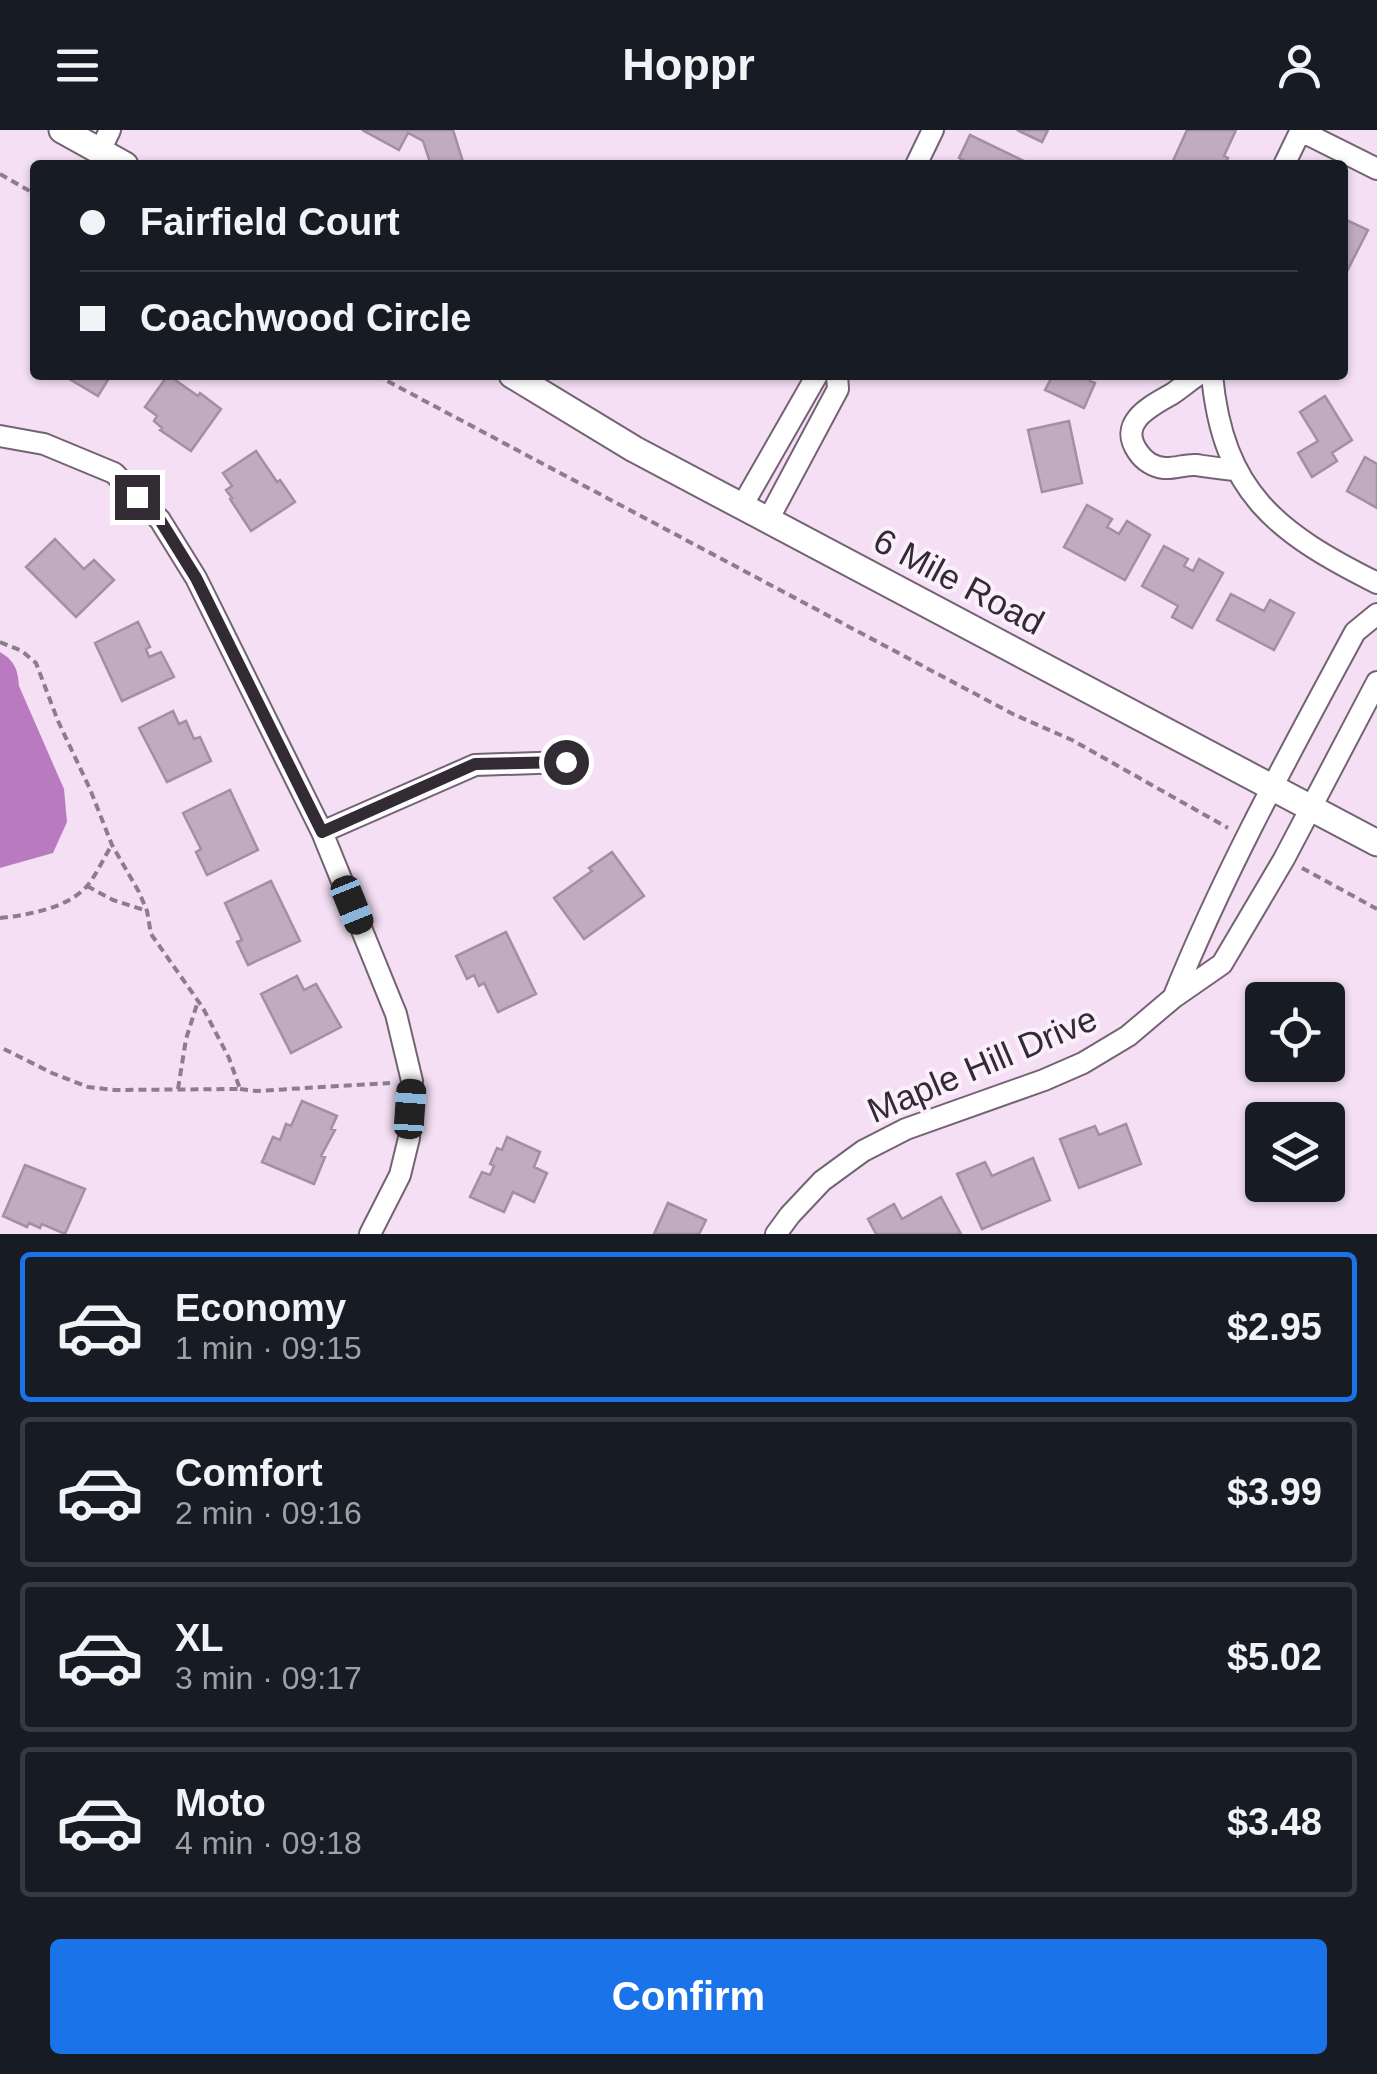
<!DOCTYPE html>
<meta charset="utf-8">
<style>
:root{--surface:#171b24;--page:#20242c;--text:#f1f3f6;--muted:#9ea1a6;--line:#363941;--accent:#1a73e8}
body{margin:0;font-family:Helvetica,sans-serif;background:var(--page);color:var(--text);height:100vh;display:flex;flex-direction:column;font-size:38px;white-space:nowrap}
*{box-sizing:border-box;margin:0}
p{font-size:32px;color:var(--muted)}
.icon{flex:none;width:55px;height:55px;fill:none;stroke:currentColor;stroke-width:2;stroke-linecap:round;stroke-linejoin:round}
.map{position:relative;height:1104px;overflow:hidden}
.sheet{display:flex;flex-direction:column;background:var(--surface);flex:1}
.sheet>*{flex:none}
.top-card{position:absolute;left:30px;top:30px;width:1318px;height:220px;border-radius:10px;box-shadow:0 2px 8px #0004;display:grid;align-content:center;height:220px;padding:0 50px;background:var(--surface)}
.controls{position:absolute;left:1245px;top:852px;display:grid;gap:20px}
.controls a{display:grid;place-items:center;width:100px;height:100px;border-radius:10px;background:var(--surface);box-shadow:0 2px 8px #0004;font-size:50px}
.end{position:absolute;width:45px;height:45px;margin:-22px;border:12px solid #332b33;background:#fff;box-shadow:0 0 0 5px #fff}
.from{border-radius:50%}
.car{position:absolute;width:30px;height:60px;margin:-30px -15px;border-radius:12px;box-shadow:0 0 8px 2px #0007;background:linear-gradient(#222 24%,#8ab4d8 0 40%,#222 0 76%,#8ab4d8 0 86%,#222 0)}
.top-card b{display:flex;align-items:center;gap:35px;height:95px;font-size:38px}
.top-card b+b{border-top:2px solid var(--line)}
.top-card i{width:25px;height:25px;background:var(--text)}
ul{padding:18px 0 0;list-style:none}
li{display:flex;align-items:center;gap:30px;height:150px;margin:0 20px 15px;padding:0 30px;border:5px solid var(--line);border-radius:10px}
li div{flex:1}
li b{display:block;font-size:38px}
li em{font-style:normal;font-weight:800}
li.selected{border-color:var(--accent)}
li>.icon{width:90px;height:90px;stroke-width:1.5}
.action{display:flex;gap:20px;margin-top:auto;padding:20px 50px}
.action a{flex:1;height:115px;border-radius:10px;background:var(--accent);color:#fff;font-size:40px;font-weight:800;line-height:115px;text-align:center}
header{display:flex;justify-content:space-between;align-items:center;height:130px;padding:0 50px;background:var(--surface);font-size:45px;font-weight:800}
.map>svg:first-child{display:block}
.water{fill:#ba7abf}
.building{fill:#c0abc1;stroke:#a38fa4;stroke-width:2.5}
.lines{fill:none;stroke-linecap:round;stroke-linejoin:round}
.minor-casing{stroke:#746275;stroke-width:24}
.tertiary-casing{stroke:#746275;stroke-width:29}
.path{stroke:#8b7d8b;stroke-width:4;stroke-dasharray:8 5;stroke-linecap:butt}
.minor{stroke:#fff;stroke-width:20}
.tertiary{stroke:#fff;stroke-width:25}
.route{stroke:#332b33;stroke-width:12}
.labels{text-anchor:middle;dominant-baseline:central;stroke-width:8;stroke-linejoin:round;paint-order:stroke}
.street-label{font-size:35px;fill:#332b33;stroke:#fceffc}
</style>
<header><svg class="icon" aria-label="menu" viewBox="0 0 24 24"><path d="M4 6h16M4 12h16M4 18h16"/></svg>Hoppr<svg class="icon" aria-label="person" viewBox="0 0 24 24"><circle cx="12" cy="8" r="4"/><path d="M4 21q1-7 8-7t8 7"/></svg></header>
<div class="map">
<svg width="1377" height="1104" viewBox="0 0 1377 1104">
<rect width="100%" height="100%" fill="#f4dff5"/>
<path class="water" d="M0,522C15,531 18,540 19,556L64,659L67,692L53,723L0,738Z"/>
<path class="building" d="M362,0H453L464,35H431L423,11L408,3L399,20Z
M1017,0H1048L1042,12Z
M1187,0H1236L1224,26L1228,28L1224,35H1181L1173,31Z
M970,5L1028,33L1027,35H973L959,28Z
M1342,88L1368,100L1342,151Z
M67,245H111L98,266L66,247Z
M168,245L198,266L200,263L221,279L191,321L160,300L162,298L154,291L157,286L145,277Z
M1053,245H1093L1090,251L1095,253L1084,278L1045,260Z
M1325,266L1352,310L1332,323L1337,331L1312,347L1298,323L1318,311L1300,282Z
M1069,291L1082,353L1042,362L1028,300Z
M256,321L277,352L280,350L295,372L251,401L230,369L232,368L226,360L232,356L223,343Z
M1365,327L1377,334V378L1347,361Z
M1087,375L1112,389L1107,397L1119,404L1127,391L1150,405L1125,450L1064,417Z
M55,409L84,439L94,430L114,450L76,487L26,437Z
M1164,416L1188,429L1184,436L1193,441L1199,429L1223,443L1192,498L1172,487L1178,476L1142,456Z
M1231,464L1264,481L1270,470L1294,483L1274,520L1217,490Z
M138,492L150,517L146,519L149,527L161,522L174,547L122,571L95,513Z
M173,581L179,594L186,591L194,609L200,607L211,631L167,652L139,598Z
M230,660L258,720L207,745L196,722L201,719L183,683Z
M612,722L644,766L584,809L554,768L592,741L589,738Z
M271,751L300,811L248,835L237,812L242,810L225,773Z
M506,802L536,864L498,882L484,853L479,856L474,845L467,849L456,826Z
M297,846L304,860L316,854L341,897L291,923L261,864Z
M302,971L337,986L331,999L335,1000L321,1026L325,1027L314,1054L262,1032L273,1007L280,1010L286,994L291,996Z
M1126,994L1141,1034L1079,1058L1060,1009L1095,996L1099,1005Z
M507,1007L540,1022L534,1037L547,1043L534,1072L513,1062L504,1082L470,1067L482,1042L490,1045L494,1036L490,1034L497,1018L502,1020Z
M1033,1028L1050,1070L982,1099L957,1044L985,1032L992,1046Z
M25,1035L85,1059L65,1104L42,1094L40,1098L29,1093L27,1097L3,1086Z
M941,1067L961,1104H876L868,1089L894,1074L902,1089Z
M668,1073L706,1090L699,1104H654Z"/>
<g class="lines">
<g class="minor-casing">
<path id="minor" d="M1301,1L1377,39
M100,21L110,0
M916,35L933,0
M1284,35L1301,0
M1198,245C1189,251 1181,258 1172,264C1151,276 1117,292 1138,322C1144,331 1154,337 1164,338C1175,339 1186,334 1196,335C1210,337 1223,339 1236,340
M1212,245C1223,363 1277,403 1377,453
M0,306L44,314L114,343L160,390L196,448L322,702L396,884L412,951L409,1008L400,1045L370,1104
M742,376L817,245
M768,390L838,259L837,245
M322,702L475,635L566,632
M1174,866C1225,740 1291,621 1355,502L1377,484
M776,1104L790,1085L822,1051L863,1021L906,999L1044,950L1083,933L1128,906L1173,868L1222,834L1284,729L1377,552"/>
</g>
<g class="tertiary-casing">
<path id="tertiary" d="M62,0L125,35
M512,245L634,319L1377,713"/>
</g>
<path class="path" d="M0,44L35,64
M376,245L1013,584L1072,610L1228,698
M0,512L22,521L36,533L58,591L90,659L112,715L139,762L147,781L151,804L203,878L229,928L240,959L115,960L88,957L52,943L0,917
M1302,738L1377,779
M87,756L113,770L147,781
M0,788C28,785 68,778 87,756C97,744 104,727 112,715
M178,959L186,909L198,871
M240,959L256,961L390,953"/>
<use href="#minor" class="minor"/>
<use href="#tertiary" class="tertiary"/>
</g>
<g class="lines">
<path class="route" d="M137,367L160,390L196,448L322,702L475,634L566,632"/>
</g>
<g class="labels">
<g class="street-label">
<text transform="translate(959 451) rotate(28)">6 Mile Road</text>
<text transform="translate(982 934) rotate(-23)">Maple Hill Drive</text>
</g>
</g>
</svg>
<div class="controls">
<a><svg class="icon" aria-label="locate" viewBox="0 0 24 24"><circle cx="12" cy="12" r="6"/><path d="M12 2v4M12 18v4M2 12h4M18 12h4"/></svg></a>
<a><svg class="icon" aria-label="layers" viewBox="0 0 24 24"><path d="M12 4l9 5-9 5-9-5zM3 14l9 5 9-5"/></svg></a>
</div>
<i class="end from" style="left:566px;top:632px"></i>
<i class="end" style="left:137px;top:367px"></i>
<i class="car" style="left:352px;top:775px;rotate:158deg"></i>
<i class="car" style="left:410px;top:979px;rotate:4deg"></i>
<div class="top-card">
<b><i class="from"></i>Fairfield Court</b>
<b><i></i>Coachwood Circle</b>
</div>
</div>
<section class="sheet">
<ul>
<li class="selected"><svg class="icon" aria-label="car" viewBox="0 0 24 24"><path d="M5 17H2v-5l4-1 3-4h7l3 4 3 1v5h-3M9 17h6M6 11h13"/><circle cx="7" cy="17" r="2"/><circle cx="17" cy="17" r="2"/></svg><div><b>Economy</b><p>1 min · 09:15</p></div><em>$2.95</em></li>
<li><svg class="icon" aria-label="car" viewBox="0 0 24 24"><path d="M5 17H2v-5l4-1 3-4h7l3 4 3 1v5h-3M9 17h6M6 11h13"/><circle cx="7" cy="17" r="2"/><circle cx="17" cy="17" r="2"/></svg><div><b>Comfort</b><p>2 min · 09:16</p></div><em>$3.99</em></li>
<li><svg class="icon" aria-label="car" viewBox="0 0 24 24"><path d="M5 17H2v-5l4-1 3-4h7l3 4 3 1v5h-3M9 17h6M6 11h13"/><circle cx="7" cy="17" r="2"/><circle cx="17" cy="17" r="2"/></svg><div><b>XL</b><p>3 min · 09:17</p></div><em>$5.02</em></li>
<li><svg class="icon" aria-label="car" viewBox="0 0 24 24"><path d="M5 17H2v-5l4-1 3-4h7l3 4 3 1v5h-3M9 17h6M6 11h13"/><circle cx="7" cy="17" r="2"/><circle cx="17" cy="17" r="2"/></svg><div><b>Moto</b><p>4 min · 09:18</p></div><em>$3.48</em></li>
</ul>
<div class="action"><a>Confirm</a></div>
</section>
